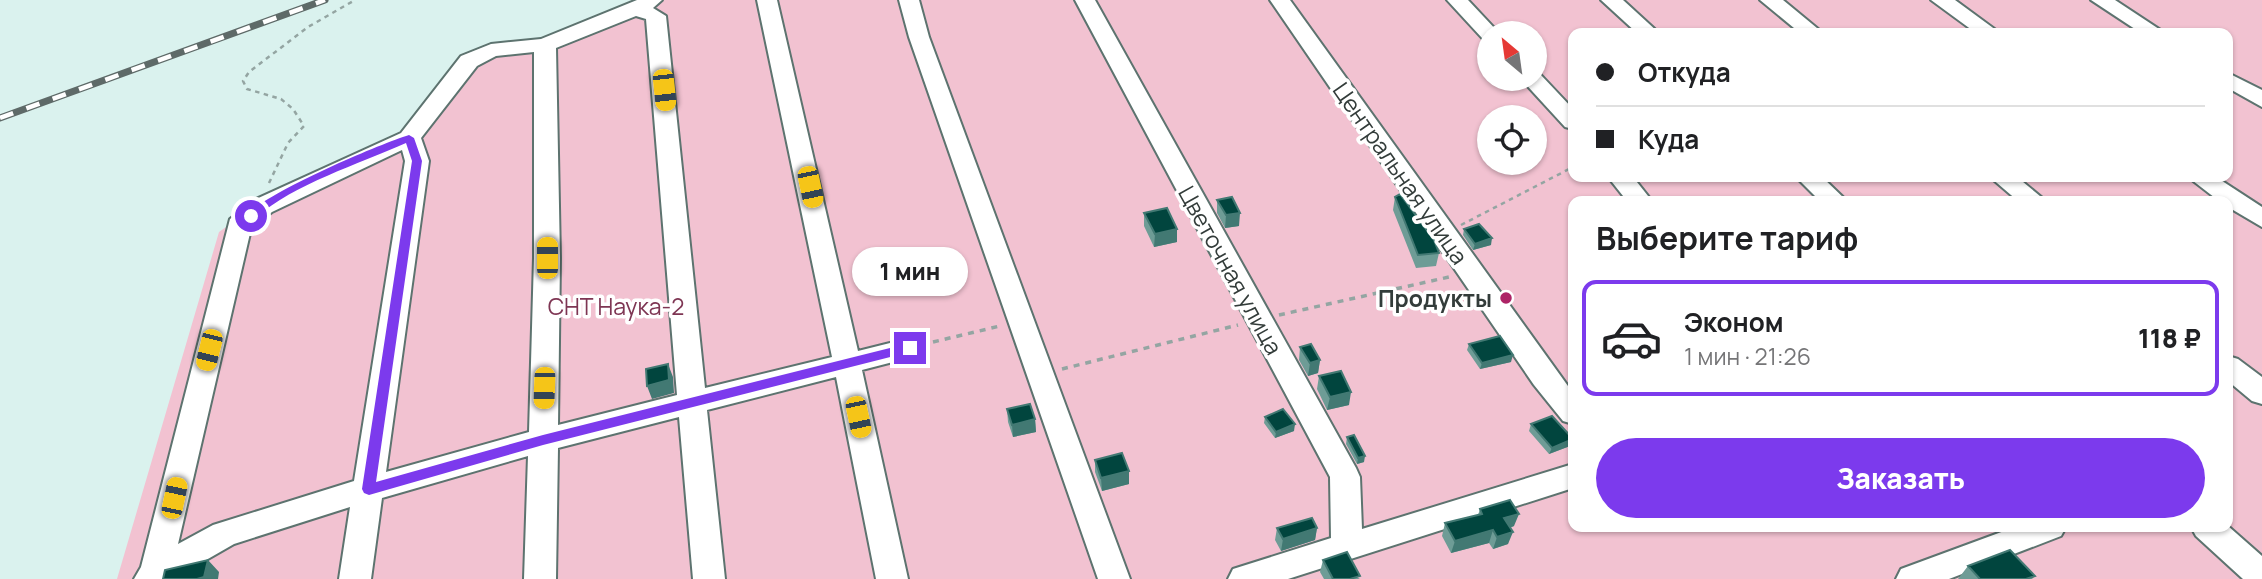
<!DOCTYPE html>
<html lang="ru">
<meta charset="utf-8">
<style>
:root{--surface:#fff;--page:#f6f6f6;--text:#202124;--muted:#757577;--line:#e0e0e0;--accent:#7c3aed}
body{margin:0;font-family:Manrope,sans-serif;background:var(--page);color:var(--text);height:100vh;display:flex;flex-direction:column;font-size:26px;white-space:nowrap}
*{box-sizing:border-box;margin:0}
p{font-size:23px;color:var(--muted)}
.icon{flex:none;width:38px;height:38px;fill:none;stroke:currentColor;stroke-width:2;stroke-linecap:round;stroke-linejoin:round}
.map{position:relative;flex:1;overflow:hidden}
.details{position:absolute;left:1568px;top:196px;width:665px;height:336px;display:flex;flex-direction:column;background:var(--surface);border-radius:14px;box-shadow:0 2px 5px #0004}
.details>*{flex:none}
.hud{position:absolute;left:1568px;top:28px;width:665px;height:154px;border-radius:14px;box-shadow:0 2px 5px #0004;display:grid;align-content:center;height:154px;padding:0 28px;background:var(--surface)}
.needle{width:46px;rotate:331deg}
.controls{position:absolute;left:1477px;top:21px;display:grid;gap:14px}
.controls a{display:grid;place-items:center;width:70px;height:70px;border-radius:50%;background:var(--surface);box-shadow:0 2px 5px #0004;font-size:35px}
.end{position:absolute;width:32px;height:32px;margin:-16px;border:9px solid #7c3aed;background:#fff;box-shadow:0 0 0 4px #fff}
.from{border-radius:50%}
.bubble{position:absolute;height:49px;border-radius:24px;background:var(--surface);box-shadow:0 2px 5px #0004;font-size:23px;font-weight:800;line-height:49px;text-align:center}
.car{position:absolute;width:21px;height:42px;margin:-21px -10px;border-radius:9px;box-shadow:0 0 5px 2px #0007;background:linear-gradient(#f5c518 24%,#345 0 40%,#f5c518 0 76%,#345 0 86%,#f5c518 0)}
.hud b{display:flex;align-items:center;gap:24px;height:66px;font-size:26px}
.hud b+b{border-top:2px solid var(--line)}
.hud i{width:18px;height:18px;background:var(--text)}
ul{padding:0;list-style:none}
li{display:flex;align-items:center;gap:21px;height:116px;margin:0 14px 10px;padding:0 14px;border:4px solid var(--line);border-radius:14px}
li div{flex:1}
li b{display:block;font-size:26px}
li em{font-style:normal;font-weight:800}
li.selected{border-color:var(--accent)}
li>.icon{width:63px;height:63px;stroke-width:1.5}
h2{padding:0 28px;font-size:32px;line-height:84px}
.action{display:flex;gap:14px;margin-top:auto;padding:14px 28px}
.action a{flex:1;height:80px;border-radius:42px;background:var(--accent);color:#fff;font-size:28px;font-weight:800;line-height:80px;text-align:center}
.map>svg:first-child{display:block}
.green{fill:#f2c2d1;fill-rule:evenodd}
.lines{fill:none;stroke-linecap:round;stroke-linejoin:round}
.minor-casing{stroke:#5d736f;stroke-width:4}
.path-far1{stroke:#94a5a2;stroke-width:2.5;stroke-dasharray:4.5 4.5;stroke-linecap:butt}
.path{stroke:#94a5a2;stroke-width:3.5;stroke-dasharray:6 6;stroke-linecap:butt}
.minor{fill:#fff;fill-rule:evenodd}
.rail-casing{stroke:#5e6a68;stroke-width:7}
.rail{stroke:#fff;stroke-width:4.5;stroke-dasharray:14;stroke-linecap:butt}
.wall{fill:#6e9c96}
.shaded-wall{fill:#427973}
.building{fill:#01453e;stroke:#427973;stroke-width:2}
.route{fill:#7c3aed}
.poi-dot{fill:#ad2366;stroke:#fff;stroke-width:2.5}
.labels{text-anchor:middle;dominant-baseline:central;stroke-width:7;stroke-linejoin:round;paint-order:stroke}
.street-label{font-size:23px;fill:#333c3a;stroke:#fff}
.poi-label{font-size:23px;font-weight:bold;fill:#333c3a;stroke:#fff;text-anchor:end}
.park-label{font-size:23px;fill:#7e3553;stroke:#fff}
</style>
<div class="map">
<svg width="2262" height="579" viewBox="0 0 2262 579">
<rect width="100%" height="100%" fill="#daf2ee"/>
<path class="green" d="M635,0H2262V579H117L219,232L286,185L407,129L452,65L496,46L544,41ZM1489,33H1535V79H1489ZM1573,33H2228V177H1573ZM1489,117H1535V163H1489ZM1573,201H2228V527H1573Z"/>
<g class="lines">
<g class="minor-casing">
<path id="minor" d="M637,0H662L653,8L666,16L705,388L832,357L757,0H777L858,351L910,338L920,341L924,348L920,355L862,370L908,579H876L836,377L707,410L725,579H693L679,417L558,448L556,579H524L528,456L382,498L371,579H339L350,507L234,544L173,579H134L141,567L230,219L254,200L401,133L461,56L491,44L541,39ZM636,16L646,19L677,395L558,425L560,258L556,48ZM534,52V258L529,432L386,472L429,161L421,138L477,66L496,56ZM402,150L405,161L354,481L213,525L178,544L251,229L272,212Z
M899,0H919L929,37L1130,579H1098L909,37Z
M1075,0H1095L1356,468L1360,477L1362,529L1573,464V488L1288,579H1228L1233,569L1331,538L1330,477Z
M1270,0H1290L1573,393V424L1563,421L1534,385Z
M1447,0H1468L1499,33H1489V40L1482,38Z
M1601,0H1623L1659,33H1637Z
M1760,0H1783L1823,33H1800Z
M1931,0H1955L2000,33H1976Z
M2091,0H2115L2165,33H2141Z
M1535,73L1540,74L1573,109V129L1565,127L1521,79H1535Z
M2228,73L2262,90V107L2228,88Z
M1608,177H1633L1652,201H1627Z
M1796,177H1822L1847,201H1820Z
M1990,177H2017L2046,201H2018Z
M2188,177H2216L2262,207V227L2228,207V201H2219Z
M2228,356L2238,359L2262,377V404L2252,401L2228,381Z
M2228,526L2262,556V579H2243L2196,536L2191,527Z
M2015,527H2066L2061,536L1949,579H1896L1901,569Z"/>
</g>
<path class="path-far1" d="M269,183L288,143L304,126L293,109L281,99L247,89L243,81L249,72L308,27L355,0
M1461,225L1573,167"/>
<path class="path" d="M1279,315L1449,277
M933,342L1000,326
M1062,369L1238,325"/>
<use href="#minor" class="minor"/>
<g class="rail-casing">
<path id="rail" d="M0,118L325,0"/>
</g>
<use href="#rail" class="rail"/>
</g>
<path class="wall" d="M1395,197L1439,253L1436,266L1416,268L1393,210Z
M1217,200L1239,226L1225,228L1217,213Z
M1144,213L1177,229V242L1154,247L1144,226Z
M1464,229L1491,245L1473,250L1463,235Z
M1469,344L1511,362L1480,369L1467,350Z
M1300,347L1320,360L1318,373L1308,376L1299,360Z
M1319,376L1349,405L1327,410L1317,389Z
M1007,409L1035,419L1036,432L1013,437L1008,422Z
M1265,417L1294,431L1275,438L1264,423Z
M1531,424L1573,439L1570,446L1549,454L1529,431Z
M1347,437L1364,462L1357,464L1346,444Z
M1095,460L1129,471V484L1102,491L1095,472Z
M1480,509L1514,526L1510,528L1508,544L1493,549L1489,543L1451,553L1442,536L1445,523L1478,515Z
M1277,528H1317L1315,540L1281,551L1275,540Z
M1323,560L1360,579H1324L1320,572Z
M1968,566L2035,576L2032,579H1958Z"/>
<path class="shaded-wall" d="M1240,213L1239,226L1225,228L1226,215Z
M1177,229V242L1154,247L1155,234Z
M1492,238L1491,245L1473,250L1475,244Z
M1513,355L1511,362L1480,369L1482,363Z
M1320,360L1318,373L1308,376L1310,363Z
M668,364L673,377L674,393L652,399L647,386Z
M1351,392L1349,405L1327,410L1330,397Z
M1035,419L1036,432L1013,437L1012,425Z
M1295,424L1294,431L1275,438L1276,432Z
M1573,439L1570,446L1549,454L1552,448Z
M1365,456L1364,462L1357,464L1358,458Z
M1129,471V484L1102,491L1101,478Z
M1519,514L1514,526L1500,531L1504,518Z
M1317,528L1315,540L1281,551L1283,539Z
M1493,530L1489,543L1451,553L1455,541Z
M1513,532L1508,544L1493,549L1497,537Z
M208,560L219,572L218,579H197Z"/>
<path class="building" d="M1400,194L1434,240L1439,253L1418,255L1395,197Z
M1232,197L1240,213L1226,215L1217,200Z
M1167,208L1177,229L1155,234L1144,213Z
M1479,224L1492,238L1475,244L1464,229Z
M1500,336L1513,355L1482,363L1469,344Z
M1311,344L1320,360L1310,363L1300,347Z
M668,364L669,380L647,386L646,369Z
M1341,371L1351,392L1330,397L1319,376Z
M1030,404L1035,419L1012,425L1007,409Z
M1283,409L1295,424L1276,432L1265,417Z
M1552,416L1573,439L1552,448L1531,424Z
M1354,435L1365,456L1358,458L1347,437Z
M1122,453L1129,471L1101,478L1095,460Z
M1510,500L1519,514L1504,518L1513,532L1497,537L1493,530L1455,541L1445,523L1482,514L1480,509Z
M1312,518L1317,528L1283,539L1277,528Z
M2010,550L2035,576L2026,579H1980L1968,566Z
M1347,552L1360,576L1350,579H1333L1323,560Z
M208,560L204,577L197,579H163L165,570Z"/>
<path class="route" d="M409,135L414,138L422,161L376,482L543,435L910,343L916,348L910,352L543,445L369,495L364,493L362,489L412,161L406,143C357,165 296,183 255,218L246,216C265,193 377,145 409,135Z"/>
<circle class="poi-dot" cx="1506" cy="298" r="7"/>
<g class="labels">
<g class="street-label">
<text transform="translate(1401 173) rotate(55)">Центральная улица</text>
<text transform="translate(1231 270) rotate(61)">Цветочная улица</text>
</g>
<g class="poi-label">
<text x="1492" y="298">Продукты</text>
</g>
<g class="park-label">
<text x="616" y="306">СНТ Наука-2</text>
</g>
</g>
</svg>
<div class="controls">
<a><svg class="needle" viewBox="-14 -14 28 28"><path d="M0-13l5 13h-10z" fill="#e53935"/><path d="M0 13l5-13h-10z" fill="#757577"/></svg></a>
<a><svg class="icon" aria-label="locate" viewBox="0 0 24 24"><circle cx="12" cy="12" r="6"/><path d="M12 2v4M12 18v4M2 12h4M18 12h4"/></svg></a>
</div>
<i class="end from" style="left:251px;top:216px"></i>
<i class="end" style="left:910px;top:348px"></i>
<div class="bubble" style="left:852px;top:247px;width:116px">1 мин</div>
<i class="car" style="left:664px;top:90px;rotate:174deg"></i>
<i class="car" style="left:810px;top:187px;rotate:168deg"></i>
<i class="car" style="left:547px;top:258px;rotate:0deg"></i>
<i class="car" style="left:209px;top:350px;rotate:194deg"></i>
<i class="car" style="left:544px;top:388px;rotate:182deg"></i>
<i class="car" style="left:858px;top:417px;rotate:168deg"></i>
<i class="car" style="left:174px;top:498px;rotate:12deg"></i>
<div class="hud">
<b><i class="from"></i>Откуда</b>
<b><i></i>Куда</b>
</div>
<section class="details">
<h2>Выберите тариф</h2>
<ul>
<li class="selected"><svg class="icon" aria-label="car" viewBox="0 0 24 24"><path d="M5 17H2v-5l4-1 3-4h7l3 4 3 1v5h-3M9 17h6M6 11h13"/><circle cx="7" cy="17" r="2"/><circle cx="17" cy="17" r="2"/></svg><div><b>Эконом</b><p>1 мин · 21:26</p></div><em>118 ₽</em></li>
</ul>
<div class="action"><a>Заказать</a></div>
</section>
</div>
